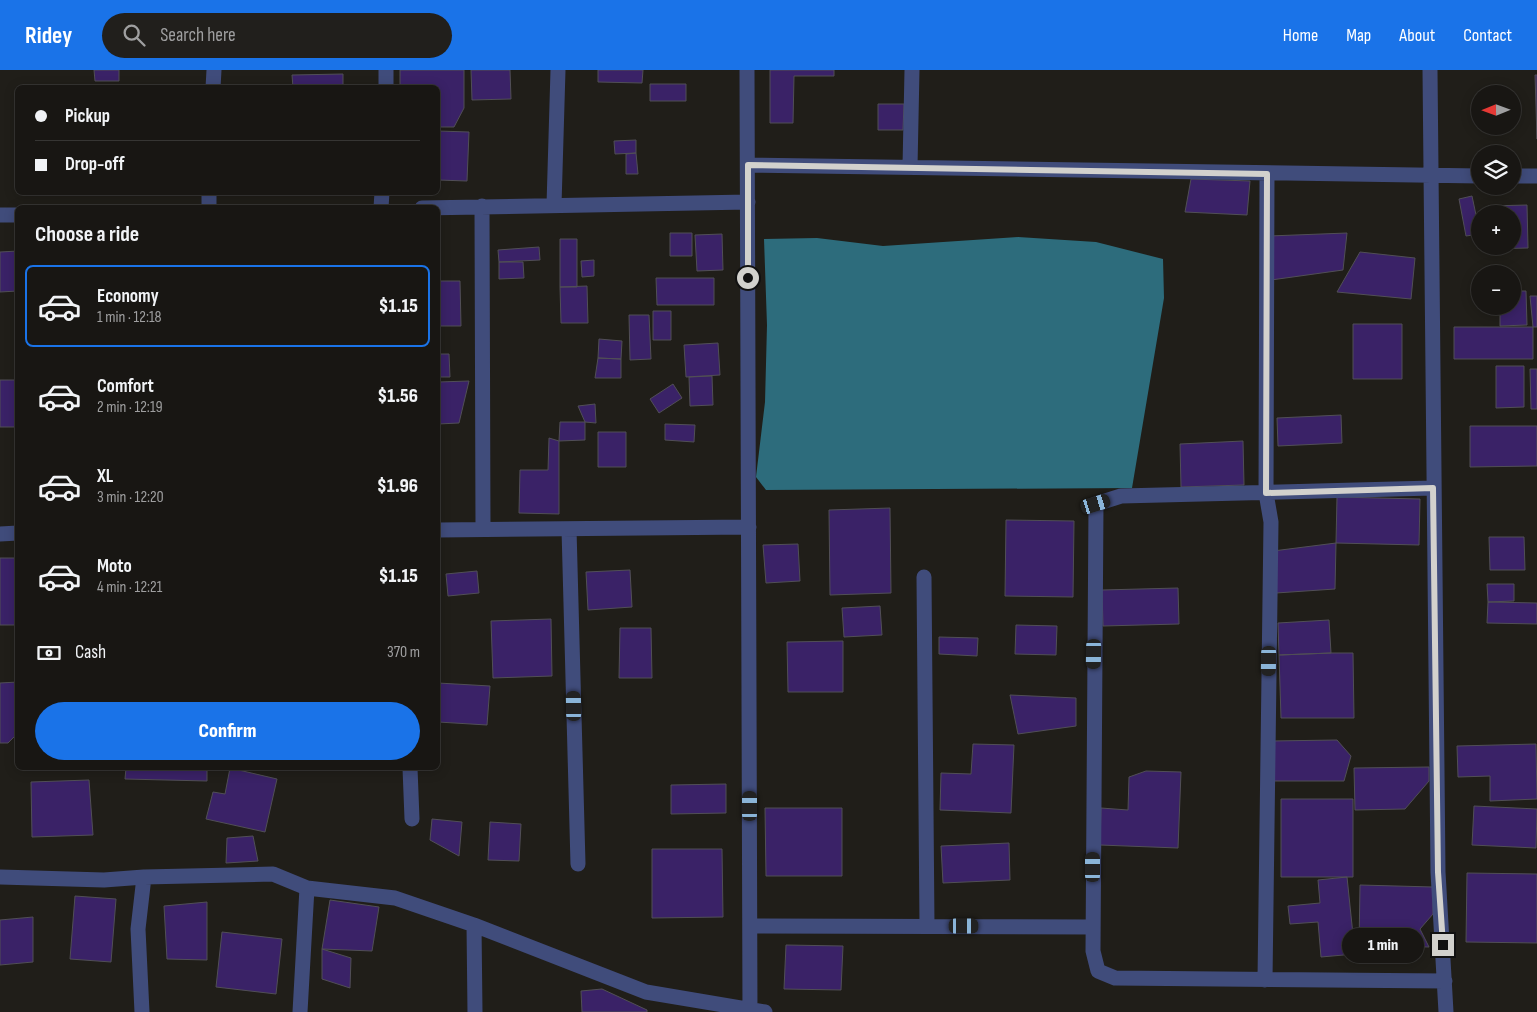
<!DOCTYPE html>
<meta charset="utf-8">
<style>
:root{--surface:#181613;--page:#211f1c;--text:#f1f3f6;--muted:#9f9fa0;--line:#363533;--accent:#1a73e8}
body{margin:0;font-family:"Sofia Sans Condensed",sans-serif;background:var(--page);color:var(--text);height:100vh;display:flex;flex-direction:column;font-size:19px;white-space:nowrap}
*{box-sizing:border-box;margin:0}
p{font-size:16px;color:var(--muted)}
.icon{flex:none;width:28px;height:28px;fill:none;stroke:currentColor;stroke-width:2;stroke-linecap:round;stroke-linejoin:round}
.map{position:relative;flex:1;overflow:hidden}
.sheet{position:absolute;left:15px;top:135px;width:425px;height:565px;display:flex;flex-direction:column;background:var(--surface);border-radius:8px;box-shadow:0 2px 12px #0003,0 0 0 1px var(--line)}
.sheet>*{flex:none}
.banner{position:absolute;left:15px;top:15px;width:425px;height:110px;border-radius:8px;box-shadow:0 2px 12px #0003,0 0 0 1px var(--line);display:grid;align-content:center;height:110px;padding:0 20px;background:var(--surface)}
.needle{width:32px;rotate:269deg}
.tools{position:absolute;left:1471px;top:15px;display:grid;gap:10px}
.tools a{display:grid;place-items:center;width:50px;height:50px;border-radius:50%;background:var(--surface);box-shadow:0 2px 12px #0003,0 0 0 1px var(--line);font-size:25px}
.end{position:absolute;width:22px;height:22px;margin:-11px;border:6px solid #d2d1cd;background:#111;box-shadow:0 0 0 2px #111}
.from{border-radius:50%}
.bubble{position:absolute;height:35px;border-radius:18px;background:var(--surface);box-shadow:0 2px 12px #0003,0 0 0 1px var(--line);font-size:16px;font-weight:800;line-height:35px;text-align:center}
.car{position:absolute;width:15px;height:30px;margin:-15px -8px;border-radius:6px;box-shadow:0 0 4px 1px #0007;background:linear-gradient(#222 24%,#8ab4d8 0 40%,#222 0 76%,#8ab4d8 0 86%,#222 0)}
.banner b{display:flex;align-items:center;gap:18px;height:48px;font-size:19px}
.banner b+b{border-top:1px solid var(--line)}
.banner i{width:12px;height:12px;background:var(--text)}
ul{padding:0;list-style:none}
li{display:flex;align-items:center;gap:15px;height:82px;margin:0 10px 8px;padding:0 10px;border:2px solid transparent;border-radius:8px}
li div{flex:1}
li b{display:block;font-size:19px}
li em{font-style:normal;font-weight:800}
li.current{border-color:var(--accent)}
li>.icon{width:45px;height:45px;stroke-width:1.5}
h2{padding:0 20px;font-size:22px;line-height:60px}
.pay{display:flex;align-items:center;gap:12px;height:55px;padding:0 20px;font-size:19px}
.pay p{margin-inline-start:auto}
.button{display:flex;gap:10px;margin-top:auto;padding:10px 20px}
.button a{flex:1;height:58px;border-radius:30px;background:var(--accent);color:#fff;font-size:20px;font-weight:800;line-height:58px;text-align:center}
header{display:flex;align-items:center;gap:30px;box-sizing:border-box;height:70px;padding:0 25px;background:var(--accent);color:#fff}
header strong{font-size:24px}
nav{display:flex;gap:28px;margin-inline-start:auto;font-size:18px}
.search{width:350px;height:45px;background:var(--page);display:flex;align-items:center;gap:12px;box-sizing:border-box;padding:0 18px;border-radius:28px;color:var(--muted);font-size:19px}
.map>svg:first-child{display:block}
.water{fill:#2d6c7c}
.building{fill:#3a2267;stroke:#514f56}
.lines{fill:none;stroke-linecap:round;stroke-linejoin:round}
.minor{stroke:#404c7b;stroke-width:15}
.route{stroke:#d2d1cd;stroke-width:6}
</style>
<header>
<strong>Ridey</strong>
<div class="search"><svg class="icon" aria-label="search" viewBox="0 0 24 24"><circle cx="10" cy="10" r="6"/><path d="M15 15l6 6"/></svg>Search here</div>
<nav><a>Home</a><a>Map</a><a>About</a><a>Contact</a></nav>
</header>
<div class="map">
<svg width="1537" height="942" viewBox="0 0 1537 942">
<rect width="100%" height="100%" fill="#201e19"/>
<path class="water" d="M1018,167L1096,172L1163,189L1164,228L1132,418L766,420L756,407L765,332L767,255L764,169L817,168L883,176Z"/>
<path class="building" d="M94,0H119V11H95Z
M400,0H464V38L454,57H438V18H400Z
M471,0H510L511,29L472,30Z
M598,0H643L642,13L598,12Z
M770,0H834V6H794L793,53H770Z
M343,4V18H293L292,5Z
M1535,5H1537V69Z
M650,14H686V31H650Z
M225,15L280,17V18H224Z
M878,34H904L903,60H878Z
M438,61L469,62L467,111L438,110Z
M636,70V83L615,84L614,71Z
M636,83L638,104H626V84Z
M1191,109L1250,111L1247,145L1185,142Z
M1472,126L1480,164L1466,166L1459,129Z
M1527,135L1528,178L1489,179V176H1512V144H1488V136Z
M670,163H692V186H670Z
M1347,163L1343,200L1271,210L1269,166Z
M722,164L723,200L697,201L695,165Z
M560,169H577V217H560Z
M539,177L540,190L499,192L498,180Z
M18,181V221L0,222V182Z
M1360,182L1415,188L1411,229L1337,222Z
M594,190V206L582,207L581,191Z
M499,192H523L524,208L499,209Z
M656,208H714V235H657Z
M438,211H460L461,256H438Z
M587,216L588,253H561L560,217Z
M1512,221H1526L1527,255L1500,256V236H1512Z
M1530,226H1537V257H1533Z
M653,241H671V270H653Z
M629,245H649L651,289L630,290Z
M1353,254H1402V309H1353Z
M1454,257H1533V289H1454Z
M599,269L622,271L621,289L598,288Z
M718,273L720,305L686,307L684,275Z
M438,284H449L450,307H438Z
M598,288L621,289V308H595Z
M1496,296H1524V337L1496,338Z
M1530,299H1537V339H1531Z
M712,306L713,335L690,336L689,307Z
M0,310H18V357H0Z
M469,311L459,353L438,354V312Z
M673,314L682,328L659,343L650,329Z
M595,334L596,353L585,352L578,336Z
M1341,345L1342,373L1278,376L1277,348Z
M560,352H585V370L559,371Z
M665,354L695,355L694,372L665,370Z
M1470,356H1537V396L1470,397Z
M598,362H626V397H598Z
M549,368L559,371V444L519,443L520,400H548Z
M1243,371L1244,415L1181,417L1180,374Z
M1337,427L1420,429L1419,475L1336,473Z
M890,438L891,523L830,525L829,440Z
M1006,450L1074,451L1073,527L1005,526Z
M1489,467H1524L1525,500H1490Z
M1336,473L1335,519L1276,523L1273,481Z
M798,474L800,511L766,513L763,475Z
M0,488H18L15,555H0Z
M630,500L632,537L588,540L586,502Z
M477,501L479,523L448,526L446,504Z
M1487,514H1514V531L1488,532Z
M1178,518L1179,554L1103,556L1102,520Z
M1488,532L1537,533V554L1487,553Z
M880,536L882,565L844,567L842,538Z
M551,549L552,606L493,608L491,551Z
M1329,550L1331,583L1279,585L1278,553Z
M1016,555L1057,556L1056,585L1015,584Z
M620,558H651L652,608H619Z
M939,567L978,568L977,586L939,584Z
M843,571V622H788L787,572Z
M1331,583H1353L1354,648H1281L1279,585Z
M18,612V663L8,673H0V613Z
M438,613L490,616L487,655L438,652Z
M1010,625L1076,628V656L1018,664Z
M1337,670L1351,686L1344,711H1271V671Z
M973,674L1014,675L1011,743L940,740L941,703L971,704Z
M1536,674L1537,729L1490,731V706L1458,707L1457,676Z
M1429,697V711L1405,739L1355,740L1354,698Z
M126,698H207V711L125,709Z
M230,698L277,709L265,762L206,749L213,722L225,724Z
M1146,701L1181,702L1178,778L1100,775L1101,738L1128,740L1129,707Z
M89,710L93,765L32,767L31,712Z
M726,714V743L671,744V715Z
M1281,729H1353V807H1281Z
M1474,736L1537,739L1536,778L1472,775Z
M765,738H842V806H766Z
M432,749L462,752L459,786L430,770Z
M490,752L521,754L519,791L488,790Z
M253,766L258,791L226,793L227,768Z
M1009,773L1010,810L943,813L941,776Z
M652,779H722L723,847L652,848Z
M1467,803L1537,804V873L1466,872Z
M1347,807L1355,884L1321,887L1318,852L1290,854L1288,836L1320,833L1318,810Z
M1360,815L1433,817V844L1420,859L1429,877L1359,876Z
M75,826L116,829L111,892L70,889Z
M330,830L379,837L372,881L322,879Z
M207,832V890L167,889L164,836Z
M33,847V892L0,895V850Z
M222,862L282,869L276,924L216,917Z
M786,875L843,876L841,920L784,919Z
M322,879L351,888L350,918L322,909Z
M602,919L647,940V942H582L581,921Z"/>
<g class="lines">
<path class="minor" d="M747,0L750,942
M1430,0L1438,802L1446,942
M213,18L214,0
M386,18V0
M748,95L1480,106
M910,97L912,0
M1512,106H1537
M554,135L558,0
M482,136L483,459
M209,138V122
M381,138L382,122
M422,138L748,132
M0,145H18
M1433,418L1121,426L1096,434L1093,881L1098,901L1115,908L1445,911
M569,459L578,794
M438,460L749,457
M0,464L18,463
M924,507L927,856
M410,698L412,749
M0,807L104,810L144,807L273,804L307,818L395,828L474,855L646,922L765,942
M474,855L475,942
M750,856L1093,857
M1265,910L1271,452L1266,423L1267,104
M142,942L138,859L144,807
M300,942L307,818"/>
</g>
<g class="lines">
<path class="route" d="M748,208V95L1267,104L1266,423L1433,418L1438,802L1443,875"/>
</g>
</svg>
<div class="tools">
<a><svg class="needle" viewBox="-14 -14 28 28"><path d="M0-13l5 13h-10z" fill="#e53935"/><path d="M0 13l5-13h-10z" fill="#9f9fa0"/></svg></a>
<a><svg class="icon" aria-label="layers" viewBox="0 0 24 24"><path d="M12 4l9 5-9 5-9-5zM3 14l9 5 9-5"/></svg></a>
<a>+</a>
<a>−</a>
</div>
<i class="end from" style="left:748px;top:208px"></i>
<i class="end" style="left:1443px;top:875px"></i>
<div class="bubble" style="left:1342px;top:858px;width:82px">1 min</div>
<i class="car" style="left:1096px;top:434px;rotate:73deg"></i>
<i class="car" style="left:1094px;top:584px;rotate:181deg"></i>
<i class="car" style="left:1269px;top:591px;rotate:181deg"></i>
<i class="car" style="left:574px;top:636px;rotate:359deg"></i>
<i class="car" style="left:750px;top:736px;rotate:0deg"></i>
<i class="car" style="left:1093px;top:797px;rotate:0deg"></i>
<i class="car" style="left:964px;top:856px;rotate:90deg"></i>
<div class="banner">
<b><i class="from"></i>Pickup</b>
<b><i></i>Drop-off</b>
</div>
<section class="sheet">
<h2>Choose a ride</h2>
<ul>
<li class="current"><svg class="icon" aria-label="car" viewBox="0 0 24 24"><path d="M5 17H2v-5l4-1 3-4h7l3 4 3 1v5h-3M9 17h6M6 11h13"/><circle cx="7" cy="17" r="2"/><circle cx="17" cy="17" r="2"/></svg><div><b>Economy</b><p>1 min · 12:18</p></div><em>$1.15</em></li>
<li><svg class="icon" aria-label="car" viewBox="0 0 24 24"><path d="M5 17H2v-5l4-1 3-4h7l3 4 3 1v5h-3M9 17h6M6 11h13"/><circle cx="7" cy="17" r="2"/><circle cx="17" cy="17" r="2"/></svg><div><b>Comfort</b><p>2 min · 12:19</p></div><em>$1.56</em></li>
<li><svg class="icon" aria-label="car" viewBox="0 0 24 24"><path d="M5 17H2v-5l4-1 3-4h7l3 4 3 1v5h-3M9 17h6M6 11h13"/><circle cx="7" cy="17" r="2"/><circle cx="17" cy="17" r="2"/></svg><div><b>XL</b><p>3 min · 12:20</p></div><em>$1.96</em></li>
<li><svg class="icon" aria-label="car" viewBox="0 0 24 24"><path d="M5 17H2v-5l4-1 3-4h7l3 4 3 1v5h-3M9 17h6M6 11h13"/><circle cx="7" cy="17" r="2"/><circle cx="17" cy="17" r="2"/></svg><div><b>Moto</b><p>4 min · 12:21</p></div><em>$1.15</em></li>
</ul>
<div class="pay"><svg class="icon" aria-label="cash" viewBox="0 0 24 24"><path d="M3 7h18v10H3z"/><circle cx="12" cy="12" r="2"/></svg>Cash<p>370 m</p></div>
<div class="button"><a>Confirm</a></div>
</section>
</div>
